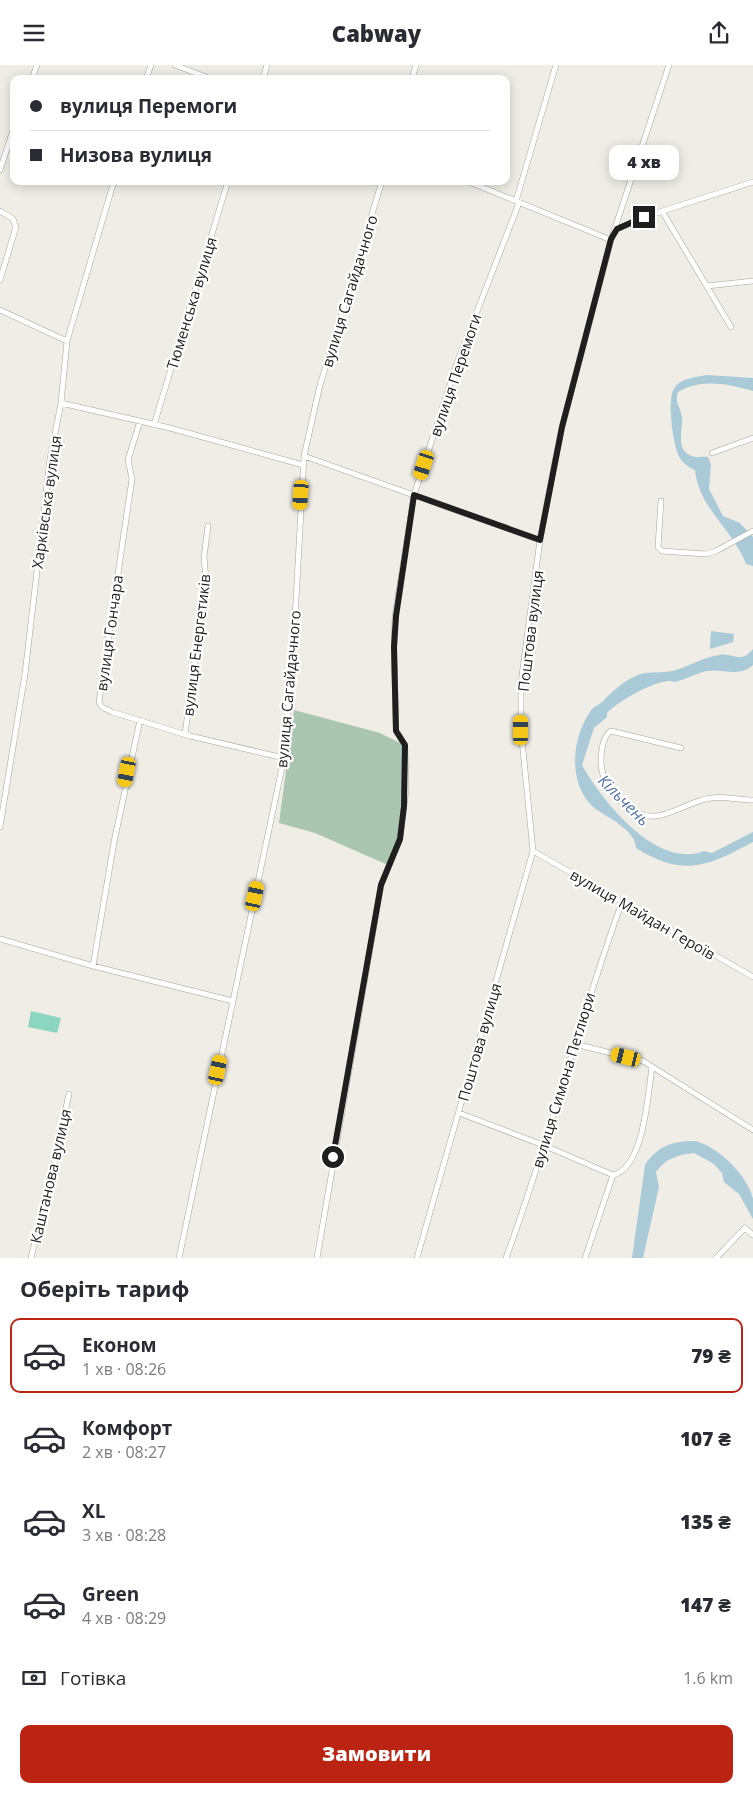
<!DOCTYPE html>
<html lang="uk">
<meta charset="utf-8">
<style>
:root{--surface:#fff;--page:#f7f7f7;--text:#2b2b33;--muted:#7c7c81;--line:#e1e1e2;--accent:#bb2413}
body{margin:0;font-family:"Open Sans",sans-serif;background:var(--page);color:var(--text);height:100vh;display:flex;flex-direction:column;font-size:19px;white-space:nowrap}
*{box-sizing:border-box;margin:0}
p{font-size:16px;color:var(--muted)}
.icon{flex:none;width:28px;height:28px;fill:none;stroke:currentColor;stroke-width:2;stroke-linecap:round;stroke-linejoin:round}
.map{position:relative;height:1193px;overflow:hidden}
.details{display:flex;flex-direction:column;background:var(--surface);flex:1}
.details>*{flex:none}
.top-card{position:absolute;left:10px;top:10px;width:500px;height:110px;border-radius:10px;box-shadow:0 2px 12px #0003;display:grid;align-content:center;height:110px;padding:0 20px;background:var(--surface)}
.end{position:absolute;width:22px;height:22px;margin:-11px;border:6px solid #1f1f1f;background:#fff;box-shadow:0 0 0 2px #fff}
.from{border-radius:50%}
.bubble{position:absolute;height:35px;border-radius:10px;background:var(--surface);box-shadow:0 2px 12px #0003;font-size:16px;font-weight:800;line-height:35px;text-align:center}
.car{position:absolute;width:15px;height:30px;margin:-15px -8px;border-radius:6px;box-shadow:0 0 4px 1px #0007;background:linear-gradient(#f5c518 24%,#345 0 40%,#f5c518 0 76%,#345 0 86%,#f5c518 0)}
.top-card b{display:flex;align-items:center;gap:18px;height:48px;font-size:19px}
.top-card b+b{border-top:1px solid var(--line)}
.top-card i{width:12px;height:12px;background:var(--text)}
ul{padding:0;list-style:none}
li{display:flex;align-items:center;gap:15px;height:75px;margin:0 10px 8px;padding:0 10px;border:2px solid transparent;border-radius:10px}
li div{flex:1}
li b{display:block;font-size:19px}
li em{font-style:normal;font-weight:800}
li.selected{border-color:var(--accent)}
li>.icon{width:45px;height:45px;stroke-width:1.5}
h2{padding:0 20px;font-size:22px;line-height:60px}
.pay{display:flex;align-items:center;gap:12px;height:55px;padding:0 20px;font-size:19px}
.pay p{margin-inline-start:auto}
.button{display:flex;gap:10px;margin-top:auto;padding:10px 20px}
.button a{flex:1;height:58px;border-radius:10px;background:var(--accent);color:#fff;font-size:20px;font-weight:800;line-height:58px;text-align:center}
header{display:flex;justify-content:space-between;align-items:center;height:65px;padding:0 20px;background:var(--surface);font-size:22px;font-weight:800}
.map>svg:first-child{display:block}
.cemetery{fill:#aac6b1}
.pitch{fill:#8cd6c1}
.water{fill:#abcad8}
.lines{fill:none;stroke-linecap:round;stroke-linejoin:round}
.street-casing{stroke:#a3a3a3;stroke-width:6}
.street{stroke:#fff;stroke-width:5}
.route{stroke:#1f1f1f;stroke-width:6}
.labels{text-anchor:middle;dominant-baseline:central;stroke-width:4.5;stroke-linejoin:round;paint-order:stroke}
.street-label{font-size:15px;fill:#1f1f1f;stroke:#fff}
.water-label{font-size:16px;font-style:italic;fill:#5475a6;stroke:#fff}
</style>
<header><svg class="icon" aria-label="menu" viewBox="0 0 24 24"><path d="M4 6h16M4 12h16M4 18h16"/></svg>Cabway<svg class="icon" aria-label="share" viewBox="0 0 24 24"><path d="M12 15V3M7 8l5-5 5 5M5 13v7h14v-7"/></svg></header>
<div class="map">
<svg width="753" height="1193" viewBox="0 0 753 1193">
<rect width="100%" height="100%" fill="#efede6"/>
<path class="cemetery" d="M294,645L380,668L402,679V728L397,777L388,800L315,768L279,758Z"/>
<path class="pitch" d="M31,946L61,953L57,968L28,962Z"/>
<path class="water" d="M707,310L753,313V326C728,319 702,313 678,327C674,337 681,343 682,353C683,364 675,386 692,391C697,393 703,391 708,392L711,400L709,424L723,451L740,458L753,472V501L746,499C734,466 698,442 695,405C690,403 684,399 680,393C673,382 666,331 675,322C682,313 696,312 707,310Z
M711,566L734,569L733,577L710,584Z
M753,584V600C739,613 722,603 706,606C696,609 686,614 675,617C661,611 617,637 607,648V652L594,663L582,700C602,736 657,805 704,786L712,788L753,767V777C708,801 684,813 636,783C636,766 609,753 597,745C567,723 571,674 590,647C593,641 600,640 604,635C615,624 629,611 645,608C655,607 666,608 676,605C690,601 704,592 719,590C733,587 740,600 753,584Z
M695,1076C718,1081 748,1111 753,1134C753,1140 753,1148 753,1154L739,1129L724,1117L722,1108L714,1099L694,1088C678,1090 666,1093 656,1107L659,1122L643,1193H632L645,1100C657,1081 673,1076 695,1076Z"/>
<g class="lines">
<g class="street-casing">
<path id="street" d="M175,0L211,14
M32,14L37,0
M146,14L151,0
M263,14L267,0
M412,14L416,0
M0,105L14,62
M467,116L611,175
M516,136L556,0
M0,146L13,154L16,162L0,215
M662,146L731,262
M617,164L644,152L753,117
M707,221L753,216
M0,245L67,276
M61,338L170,363L303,400
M140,356L128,395L132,414L99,637L102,642L112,647L190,671L284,693
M154,360L228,116
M712,388L753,373
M304,391L540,475
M661,436L658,482L662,486L706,489L716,486L753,466
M185,669L206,515L204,492L208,461
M681,683L611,666C602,672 601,688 601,698C602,714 609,727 622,738C657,768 675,739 711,733C724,731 739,735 753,735
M0,762L25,609L50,394L61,338L67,276L114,116
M533,786L753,912
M0,874L93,901L233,936
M93,901L114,777L140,655
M575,979L643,996L753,1065
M459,1048L543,1080L613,1110
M613,1110C644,1103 648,1029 652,1002
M31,1193L55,1094L69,1029
M179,1193L284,693L295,553L304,391L320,320L382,116
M317,1193L381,820L400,774L406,725L405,680L396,665L394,583L395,551L414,430L457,298L519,138
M417,1193L533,786L521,665V618L540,475L553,406L562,362L611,175L669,0
M506,1193C549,1076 579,955 622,837
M585,1193L613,1110
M716,1193L745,1163L753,1170"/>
</g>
<use href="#street" class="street"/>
</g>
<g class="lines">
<path class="route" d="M333,1092L381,820L400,774L404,741L405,680L396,666L394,582L396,551L414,430L540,475L562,362L611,174L617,164L644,152"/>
</g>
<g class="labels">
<g class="street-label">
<text transform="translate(349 226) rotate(-73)">вулиця Сагайдачного</text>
<text transform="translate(191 238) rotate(-73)">Тюменська вулиця</text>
<text transform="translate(455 310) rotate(-71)">вулиця Перемоги</text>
<text transform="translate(46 437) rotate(-82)">Харківська вулиця</text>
<text transform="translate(530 566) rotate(-83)">Поштова вулиця</text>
<text transform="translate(109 568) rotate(-82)">вулиця Гончара</text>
<text transform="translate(196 580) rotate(-83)">вулиця Енергетиків</text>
<text transform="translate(288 624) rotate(-85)">вулиця Сагайдачного</text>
<text transform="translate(643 849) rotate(30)">вулиця Майдан Героїв</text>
<text transform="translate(479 977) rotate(-74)">Поштова вулиця</text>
<text transform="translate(563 1015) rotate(-73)">вулиця Симона Петлюри</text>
<text transform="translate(50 1111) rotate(-77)">Каштанова вулиця</text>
</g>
<g class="water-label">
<text transform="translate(624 735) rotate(45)">Кільчень</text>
</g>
</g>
</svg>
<i class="end from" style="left:333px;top:1092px"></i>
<i class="end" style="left:644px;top:152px"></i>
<div class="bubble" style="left:609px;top:80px;width:70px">4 хв</div>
<i class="car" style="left:424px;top:400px;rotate:198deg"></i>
<i class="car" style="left:301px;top:430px;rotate:184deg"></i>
<i class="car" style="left:521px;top:665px;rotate:0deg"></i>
<i class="car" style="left:127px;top:707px;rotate:191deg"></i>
<i class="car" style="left:255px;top:831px;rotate:12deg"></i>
<i class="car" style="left:626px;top:992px;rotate:284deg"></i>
<i class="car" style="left:218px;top:1005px;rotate:12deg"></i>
<div class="top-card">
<b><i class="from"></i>вулиця Перемоги</b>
<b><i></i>Низова вулиця</b>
</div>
</div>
<section class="details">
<h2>Оберіть тариф</h2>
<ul>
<li class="selected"><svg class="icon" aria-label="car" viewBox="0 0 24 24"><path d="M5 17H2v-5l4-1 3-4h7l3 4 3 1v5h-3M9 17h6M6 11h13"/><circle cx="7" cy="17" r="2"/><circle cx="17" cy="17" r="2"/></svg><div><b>Економ</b><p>1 хв · 08:26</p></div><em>79 ₴</em></li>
<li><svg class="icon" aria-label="car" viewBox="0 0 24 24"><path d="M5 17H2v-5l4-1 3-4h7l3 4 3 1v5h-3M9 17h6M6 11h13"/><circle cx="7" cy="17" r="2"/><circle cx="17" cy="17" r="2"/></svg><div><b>Комфорт</b><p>2 хв · 08:27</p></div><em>107 ₴</em></li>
<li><svg class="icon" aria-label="car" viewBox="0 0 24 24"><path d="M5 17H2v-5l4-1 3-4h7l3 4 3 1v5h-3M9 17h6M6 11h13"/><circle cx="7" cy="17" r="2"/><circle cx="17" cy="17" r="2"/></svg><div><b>XL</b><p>3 хв · 08:28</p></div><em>135 ₴</em></li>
<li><svg class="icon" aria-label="car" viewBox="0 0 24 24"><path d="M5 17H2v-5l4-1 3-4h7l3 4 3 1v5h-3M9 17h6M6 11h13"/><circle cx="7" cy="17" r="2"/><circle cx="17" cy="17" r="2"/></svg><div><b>Green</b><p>4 хв · 08:29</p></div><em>147 ₴</em></li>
</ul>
<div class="pay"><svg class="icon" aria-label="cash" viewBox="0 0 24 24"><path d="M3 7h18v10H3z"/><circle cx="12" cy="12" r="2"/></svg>Готівка<p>1.6 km</p></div>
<div class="button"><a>Замовити</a></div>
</section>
